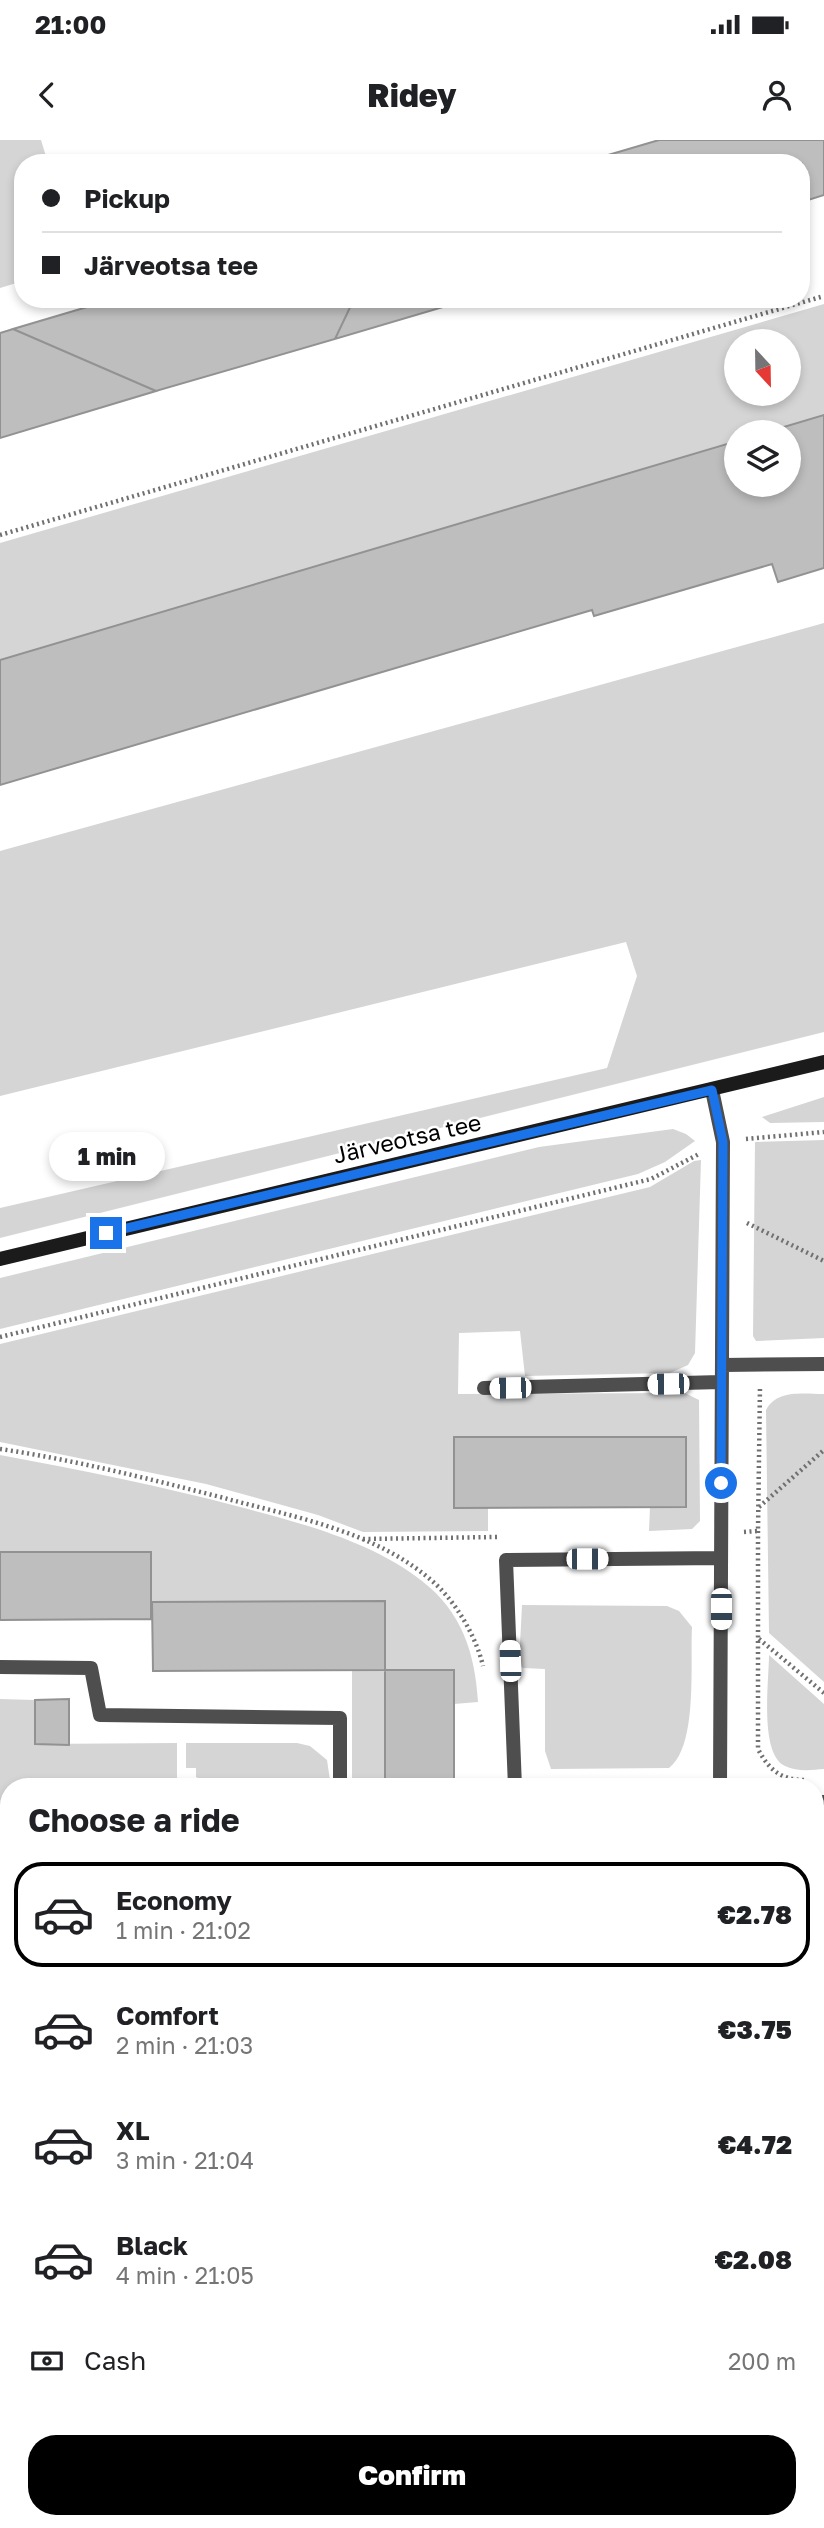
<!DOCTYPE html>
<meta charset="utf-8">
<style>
:root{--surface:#fff;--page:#f2f2f2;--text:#202124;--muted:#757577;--line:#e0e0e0;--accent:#000}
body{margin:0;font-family:"Golos Text",sans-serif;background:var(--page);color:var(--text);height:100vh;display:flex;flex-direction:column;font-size:26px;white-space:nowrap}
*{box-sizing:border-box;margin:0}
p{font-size:23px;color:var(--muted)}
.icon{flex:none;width:38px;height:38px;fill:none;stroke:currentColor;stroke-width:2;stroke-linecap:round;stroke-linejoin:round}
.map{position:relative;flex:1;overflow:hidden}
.side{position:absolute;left:0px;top:1638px;width:824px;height:751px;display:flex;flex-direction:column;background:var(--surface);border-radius:28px 28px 0 0;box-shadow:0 4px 10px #0003}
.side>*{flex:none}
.hud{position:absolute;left:14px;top:14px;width:796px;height:154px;border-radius:28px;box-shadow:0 4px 10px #0003;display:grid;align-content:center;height:154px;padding:0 28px;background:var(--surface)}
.needle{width:46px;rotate:158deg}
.controls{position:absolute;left:724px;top:189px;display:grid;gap:14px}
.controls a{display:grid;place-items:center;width:77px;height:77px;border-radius:50%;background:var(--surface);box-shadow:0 4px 10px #0003;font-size:35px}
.end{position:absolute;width:32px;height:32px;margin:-16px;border:9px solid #1a73e8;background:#fff;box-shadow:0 0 0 4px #fff}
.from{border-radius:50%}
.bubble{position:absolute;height:49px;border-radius:24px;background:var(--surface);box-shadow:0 4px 10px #0003;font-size:23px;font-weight:800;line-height:49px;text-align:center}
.car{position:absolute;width:21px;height:42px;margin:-21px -10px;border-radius:9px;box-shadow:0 0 5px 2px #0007;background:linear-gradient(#fff 24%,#345 0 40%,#fff 0 76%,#345 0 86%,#fff 0)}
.hud b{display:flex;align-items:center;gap:24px;height:66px;font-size:26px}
.hud b+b{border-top:2px solid var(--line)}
.hud i{width:18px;height:18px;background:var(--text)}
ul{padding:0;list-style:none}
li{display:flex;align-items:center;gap:21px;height:105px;margin:0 14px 10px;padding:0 14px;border:4px solid transparent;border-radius:28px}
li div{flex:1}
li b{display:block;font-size:26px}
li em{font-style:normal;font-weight:800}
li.active{border-color:var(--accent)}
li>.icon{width:63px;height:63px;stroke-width:1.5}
h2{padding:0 28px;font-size:32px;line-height:84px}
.pay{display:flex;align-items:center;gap:18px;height:77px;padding:0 28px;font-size:26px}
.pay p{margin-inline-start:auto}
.primary-button{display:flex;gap:14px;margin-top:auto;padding:14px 28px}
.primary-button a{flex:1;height:80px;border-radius:28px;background:var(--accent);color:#fff;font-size:28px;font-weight:800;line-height:80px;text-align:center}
.status{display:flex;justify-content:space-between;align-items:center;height:49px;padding:0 35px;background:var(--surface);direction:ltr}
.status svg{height:19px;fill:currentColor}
header{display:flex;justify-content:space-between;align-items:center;height:91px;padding:0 28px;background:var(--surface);font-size:32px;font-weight:800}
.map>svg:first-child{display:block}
.green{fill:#d5d5d5;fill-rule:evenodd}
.building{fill:#bebebe;stroke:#929292;stroke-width:2}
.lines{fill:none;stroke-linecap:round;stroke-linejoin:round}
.path{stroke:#707070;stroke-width:4.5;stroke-dasharray:2 3.5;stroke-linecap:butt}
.minor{stroke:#4e4e4e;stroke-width:14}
.secondary{stroke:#1b1b1b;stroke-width:14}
.route{stroke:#1a73e8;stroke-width:9}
.labels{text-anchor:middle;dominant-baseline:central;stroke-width:5;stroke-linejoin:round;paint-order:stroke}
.street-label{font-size:23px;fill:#000;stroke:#fff}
</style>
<div class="status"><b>21:00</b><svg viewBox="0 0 49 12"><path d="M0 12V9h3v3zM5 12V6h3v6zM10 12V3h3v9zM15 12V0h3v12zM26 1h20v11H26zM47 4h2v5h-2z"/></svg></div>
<header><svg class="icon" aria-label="back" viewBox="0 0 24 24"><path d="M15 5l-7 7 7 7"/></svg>Ridey<svg class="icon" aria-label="person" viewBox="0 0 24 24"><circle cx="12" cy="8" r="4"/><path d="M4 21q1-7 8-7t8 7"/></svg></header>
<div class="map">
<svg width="824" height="2388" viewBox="0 0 824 2388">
<rect width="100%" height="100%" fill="#fff"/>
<path class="green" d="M0,0H41L48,23H23V141L0,148Z
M824,164V276L768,292H737V301L0,520V403ZM737,201H789V254H737Z
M824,483V892L0,1098V1068L607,928L637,836L626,802L0,956V711Z
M824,957V982L770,983L762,977Z
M673,989L686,994L695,1001L665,1022L638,1034L0,1189V1138L539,1007Z
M824,1000V1198L756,1201L753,1196L755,1002Z
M701,1020L695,1213L688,1225L670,1233L525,1236L520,1191L459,1193L458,1254L685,1253L699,1260L700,1381L692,1389L649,1391L650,1367H686L685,1297H454V1368H488V1391L363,1392L318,1375L206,1344L0,1302V1204L650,1047L694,1021Z
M824,1254V1542L769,1493L766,1270C777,1249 803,1254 824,1254Z
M0,1315C81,1330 161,1346 240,1367C301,1383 371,1401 422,1441C462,1472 475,1513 478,1562L454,1564V1530H385V1647H352V1530H385V1461L152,1462L151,1412H0Z
M522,1465L667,1466L679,1471L692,1487C690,1523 698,1606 669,1628L551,1629L545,1611V1529L523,1528L519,1524Z
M769,1515L824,1564V1629C812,1630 797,1632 785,1626C759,1614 769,1541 769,1515Z
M0,1559L35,1560V1604L177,1603V1647H9V1781H0Z
M186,1603H297L310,1606L327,1620L331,1647H214L196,1637V1628H186Z
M816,1678L824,1680V1943H816Z
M816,1974H824V2388H330L331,2380H816Z
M0,2000H9V2380H319V2388H0Z"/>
<path class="building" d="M659,0H824V55L802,62V23H581Z
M114,159H354L335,199L156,251L13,189Z
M354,159H470L335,199Z
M13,189L156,251L0,298V193Z
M824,275V428L778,442L772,424L594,476L592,470L0,645V520L737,301V345H789V292H767Z
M454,1297H686V1367L454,1368Z
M0,1412H151V1479L0,1480Z
M385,1461V1530L153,1531L152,1462Z
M385,1530H454V1647H385Z
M69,1559V1605L35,1604V1560Z
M0,1828H9V1900H0Z"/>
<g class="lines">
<path class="path" d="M0,395L824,156
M746,999L824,992
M747,1083L824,1121
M0,1197L651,1039L699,1014
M0,1309C75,1320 150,1339 224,1358C294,1377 374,1391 431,1440C455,1460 476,1496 483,1526
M759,1367L824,1310
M758,1391V1609C769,1630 781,1640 805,1640
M744,1392L758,1391L760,1246
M363,1399L497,1397
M759,1499L824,1553
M0,1743L9,1748
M0,1939H9
M327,2388L328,2380"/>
<path class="minor" d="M712,950L723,1002L720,1647
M722,1225L824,1224
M484,1248L721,1242
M0,1527L91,1528L100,1575L340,1578V1647
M515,1647L506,1420L721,1418
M816,1662H824
M0,1787H9
M816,1956H824
M0,1970H9"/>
<path class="secondary" d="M0,1119L824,922"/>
</g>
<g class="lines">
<path class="route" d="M106,1093L712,950L723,1002L721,1343"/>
</g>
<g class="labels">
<g class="street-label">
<text transform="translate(407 998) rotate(-13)">Järveotsa tee</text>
</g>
</g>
</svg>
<div class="controls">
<a><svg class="needle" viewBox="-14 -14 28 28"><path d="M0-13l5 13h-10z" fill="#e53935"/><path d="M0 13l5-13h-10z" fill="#757577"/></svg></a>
<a><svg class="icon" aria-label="layers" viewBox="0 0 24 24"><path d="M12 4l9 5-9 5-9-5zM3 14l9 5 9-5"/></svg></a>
</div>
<i class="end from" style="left:721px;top:1343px"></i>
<i class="end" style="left:106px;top:1093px"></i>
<div class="bubble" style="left:49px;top:992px;width:116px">1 min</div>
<i class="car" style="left:668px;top:1244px;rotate:269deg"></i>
<i class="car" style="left:510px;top:1248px;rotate:269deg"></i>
<i class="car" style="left:587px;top:1419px;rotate:90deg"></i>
<i class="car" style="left:721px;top:1469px;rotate:180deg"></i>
<i class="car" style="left:510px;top:1521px;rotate:358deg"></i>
<div class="hud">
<b><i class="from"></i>Pickup</b>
<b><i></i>Järveotsa tee</b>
</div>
<section class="side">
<h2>Choose a ride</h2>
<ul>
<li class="active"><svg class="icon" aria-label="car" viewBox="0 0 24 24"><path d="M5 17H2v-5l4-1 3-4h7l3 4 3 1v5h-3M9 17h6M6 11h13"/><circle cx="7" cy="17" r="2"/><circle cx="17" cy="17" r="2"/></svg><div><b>Economy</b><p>1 min · 21:02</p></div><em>€2.78</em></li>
<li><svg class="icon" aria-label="car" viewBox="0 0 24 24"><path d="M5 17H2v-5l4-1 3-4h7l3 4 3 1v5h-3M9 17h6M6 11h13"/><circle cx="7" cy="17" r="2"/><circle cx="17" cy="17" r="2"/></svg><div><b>Comfort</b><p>2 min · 21:03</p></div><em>€3.75</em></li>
<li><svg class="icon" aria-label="car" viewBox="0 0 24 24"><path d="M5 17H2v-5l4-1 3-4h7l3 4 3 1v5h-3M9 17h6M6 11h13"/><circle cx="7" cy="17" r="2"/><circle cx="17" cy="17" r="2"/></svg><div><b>XL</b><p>3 min · 21:04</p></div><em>€4.72</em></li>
<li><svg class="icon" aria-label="car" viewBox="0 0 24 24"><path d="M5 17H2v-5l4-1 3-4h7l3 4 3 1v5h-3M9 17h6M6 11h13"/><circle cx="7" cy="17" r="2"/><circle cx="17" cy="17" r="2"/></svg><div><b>Black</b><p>4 min · 21:05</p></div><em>€2.08</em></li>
</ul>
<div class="pay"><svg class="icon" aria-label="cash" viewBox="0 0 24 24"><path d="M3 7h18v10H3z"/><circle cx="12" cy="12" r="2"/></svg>Cash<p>200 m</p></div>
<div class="primary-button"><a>Confirm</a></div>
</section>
</div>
